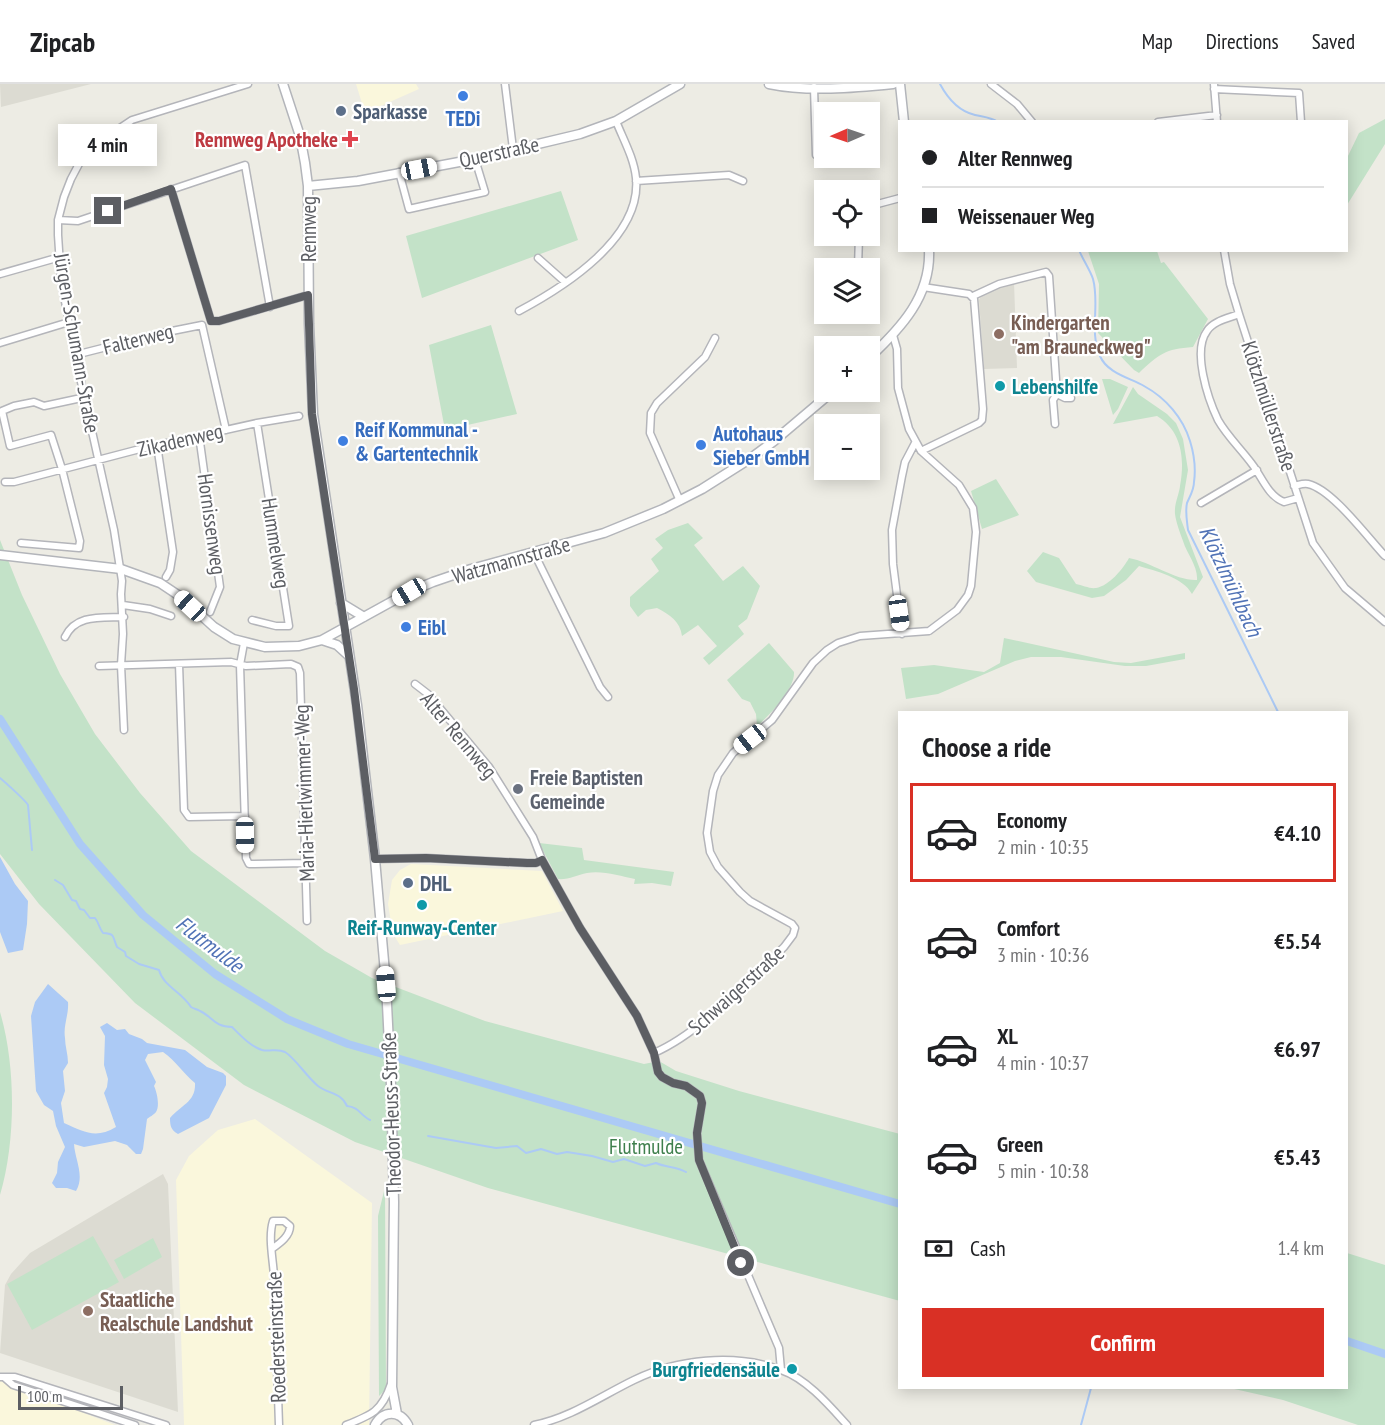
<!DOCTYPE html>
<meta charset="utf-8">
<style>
:root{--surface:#fff;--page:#f6f6f6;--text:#202124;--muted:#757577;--line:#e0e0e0;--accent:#d93025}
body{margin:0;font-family:"PT Sans Narrow",sans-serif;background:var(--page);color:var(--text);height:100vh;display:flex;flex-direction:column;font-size:22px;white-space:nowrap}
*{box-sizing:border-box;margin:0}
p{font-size:20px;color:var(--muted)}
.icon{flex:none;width:33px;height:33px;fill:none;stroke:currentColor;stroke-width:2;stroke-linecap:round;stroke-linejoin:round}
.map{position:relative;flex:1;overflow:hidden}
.panel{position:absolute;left:898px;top:627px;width:450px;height:678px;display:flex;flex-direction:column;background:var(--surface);border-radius:0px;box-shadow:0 3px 15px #0003}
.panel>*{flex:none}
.hud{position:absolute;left:898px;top:36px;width:450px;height:132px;border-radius:0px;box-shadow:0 3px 15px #0003;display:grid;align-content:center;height:132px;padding:0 24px;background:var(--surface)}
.needle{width:39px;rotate:268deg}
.tools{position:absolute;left:814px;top:18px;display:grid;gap:12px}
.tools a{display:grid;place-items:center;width:66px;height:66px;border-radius:0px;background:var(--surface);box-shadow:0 3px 15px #0003;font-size:30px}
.scale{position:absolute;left:18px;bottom:15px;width:105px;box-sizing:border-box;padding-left:6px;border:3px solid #5c5e63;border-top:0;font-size:16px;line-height:21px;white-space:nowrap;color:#5c5e63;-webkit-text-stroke:4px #fff;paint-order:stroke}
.end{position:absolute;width:27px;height:27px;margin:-14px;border:8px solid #5c5e63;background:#fff;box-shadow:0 0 0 3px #fff}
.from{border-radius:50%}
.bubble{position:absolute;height:42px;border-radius:0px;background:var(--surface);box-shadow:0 3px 15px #0003;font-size:20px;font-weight:700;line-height:42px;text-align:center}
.car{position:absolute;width:18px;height:36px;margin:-18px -9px;border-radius:8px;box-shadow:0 0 4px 2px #0007;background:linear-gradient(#fff 24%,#345 0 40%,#fff 0 76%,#345 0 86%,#fff 0)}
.hud b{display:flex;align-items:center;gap:21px;height:57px;font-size:22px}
.hud b+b{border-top:2px solid var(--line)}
.hud i{width:15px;height:15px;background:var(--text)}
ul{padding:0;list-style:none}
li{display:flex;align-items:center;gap:18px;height:99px;margin:0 12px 9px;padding:0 12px;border:3px solid transparent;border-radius:0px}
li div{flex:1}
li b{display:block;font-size:22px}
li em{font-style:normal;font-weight:700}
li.on{border-color:var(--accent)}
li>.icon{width:54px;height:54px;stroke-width:1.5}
h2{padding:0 24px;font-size:27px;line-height:72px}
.pay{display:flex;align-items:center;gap:15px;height:66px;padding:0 24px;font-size:22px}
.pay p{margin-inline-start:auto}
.button{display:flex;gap:12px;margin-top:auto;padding:12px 24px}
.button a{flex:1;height:69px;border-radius:0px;background:var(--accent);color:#fff;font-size:24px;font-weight:700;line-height:69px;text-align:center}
header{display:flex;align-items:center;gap:36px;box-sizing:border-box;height:84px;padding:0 30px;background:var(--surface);border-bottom:2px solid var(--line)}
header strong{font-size:28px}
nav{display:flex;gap:33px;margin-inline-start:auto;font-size:21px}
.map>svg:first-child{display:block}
.commercial{fill:#faf7dc}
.education{fill:#dcdbd2}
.green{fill:#c3e2c8}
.water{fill:#accaf5}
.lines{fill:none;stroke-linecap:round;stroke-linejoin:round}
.stream{stroke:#accaf5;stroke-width:2}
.canal{stroke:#accaf5;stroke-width:8}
.street-casing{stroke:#b4b5ba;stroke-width:9}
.secondary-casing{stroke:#b3b5ba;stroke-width:11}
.street{stroke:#fff;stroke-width:6}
.secondary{stroke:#fff;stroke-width:8}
.route{stroke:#5c5e63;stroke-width:8}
.shop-dot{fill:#3f7fe0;stroke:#fff;stroke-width:2}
.service-dot{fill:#5c6f8a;stroke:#fff;stroke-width:2}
.health-dot{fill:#e0444e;stroke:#fff;stroke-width:2}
.education-dot{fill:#8d6e63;stroke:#fff;stroke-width:2}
.culture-dot{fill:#0f9aa8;stroke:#fff;stroke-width:2}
.worship-dot{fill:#6b7280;stroke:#fff;stroke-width:2}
.labels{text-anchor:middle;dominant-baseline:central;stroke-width:4.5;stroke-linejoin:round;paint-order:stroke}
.service-label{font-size:21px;font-weight:bold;fill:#4e5e75;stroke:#fff;text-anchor:start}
.shop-label{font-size:21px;font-weight:bold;fill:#366cbe;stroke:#fff;text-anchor:start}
.health-label{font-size:21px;font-weight:bold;fill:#be3a42;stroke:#fff;text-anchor:end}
.street-label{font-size:21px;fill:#5c5e63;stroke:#fff}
.education-label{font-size:21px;font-weight:bold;fill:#785e54;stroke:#fff;text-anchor:start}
.culture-label{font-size:21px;font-weight:bold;fill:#0d838f;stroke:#fff;text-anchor:start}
.worship-label{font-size:21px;font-weight:bold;fill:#5b616d;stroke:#fff;text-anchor:start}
.park-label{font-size:21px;fill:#3e7f4c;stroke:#fff}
.water-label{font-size:22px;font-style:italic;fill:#5173b6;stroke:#fff}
</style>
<header>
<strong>Zipcab</strong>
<nav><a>Map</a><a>Directions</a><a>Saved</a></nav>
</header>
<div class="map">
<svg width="1385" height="1341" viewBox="0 0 1385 1341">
<rect width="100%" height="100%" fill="#edece4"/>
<path class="commercial" d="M356,0H416L419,5L365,29Z
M411,780L542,787L563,827L400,861L393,850L388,820L392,796L400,786Z
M255,1035L372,1119L369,1341H184L176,1096L189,1072L218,1046Z
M0,1297L115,1341H0Z"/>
<path class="education" d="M0,0H91L1,23Z
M1014,198L1017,284L984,285L979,216L982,210Z
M163,1090L168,1100L178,1328L0,1269L5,1201L11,1190L30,1169Z"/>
<path class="green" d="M1385,35V60L1347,121V74L1359,49Z
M561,107L578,156L422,214L406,152Z
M1088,167H1157L1161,179L1164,178L1208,235L1193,263C1165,265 1159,270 1139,289L1134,286L1098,249L1099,200Z
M491,241L517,330L445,346L429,261Z
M1102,295H1110L1128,303L1118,325L1113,331Z
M1133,303L1138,310L1167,330L1176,339L1183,355L1188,386L1180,433L1203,493L1192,510C1183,493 1155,487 1139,482L1126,496L1104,512L1092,514L1036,498L1027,487L1043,468L1059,474L1076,500C1082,501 1090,505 1096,504C1109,502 1123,485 1129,474C1151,478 1176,497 1197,496C1198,482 1187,470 1183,457C1180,449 1176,438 1175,430C1174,420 1179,411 1180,402C1185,375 1182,347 1157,332L1113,340Z
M996,395L1019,431L982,445L971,407Z
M688,439L703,454L694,461L723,497L743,482L760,502L747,535L738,542L744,550L709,581L703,574L717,562L698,541L682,552C680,537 670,531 657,524L646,526L638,533L630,522V513L659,487L651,475L663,464L655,455L668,446Z
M0,456L22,511L60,590L95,650L140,709L191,767L325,867L372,894L485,937L644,980L659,977L676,987L739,1007L900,1050V1217L488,1104L355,1058L244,1001L135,919L39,820L0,770Z
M1004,554L1114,578L1131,579L1185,569V575L1146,582H1125L1061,573H1031L1015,577L938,610L906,615L901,584L934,581L984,588L1000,579Z
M769,559L794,588C795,605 770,631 757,642L756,630L750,618L742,615L727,596Z
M539,759L582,764L584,776L674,788L671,802L652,799L634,800L635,795C620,792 602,786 587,789C577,791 568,796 558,795Z
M0,928C16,982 16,1056 0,1111Z
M385,1103L386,1305L379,1312L378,1132Z
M93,1152L119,1198L32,1246L7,1200Z
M153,1154L162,1173L124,1195L114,1176Z
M1347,1169L1385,1181V1341H1358L1283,1316L1230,1304H1347Z"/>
<path class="water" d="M0,773L15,800L28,817L27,840L23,866L8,869L0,848Z
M48,900L68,918C69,931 63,941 65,954C65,962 68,970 68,979L63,987L65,1007L61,1019L64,1039C84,1048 96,1055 116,1043L104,1009L107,1003L108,995L104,981L105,952L100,943L107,939L117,946L125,945L129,950L142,955L147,959L185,966L207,983L223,989L226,992V1001L209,1034L178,1050C171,1046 170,1042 170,1034C181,1021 196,1018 195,999C183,989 176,977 163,968L148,970L145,976L156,998L154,1002C157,1008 160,1022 156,1028C155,1030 148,1034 147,1035L143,1065L141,1070H136L127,1061L115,1057L84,1063L74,1060C75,1076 85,1092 76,1107L67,1104H56L52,1099L57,1089L58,1078L65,1063L56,1042L53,1027L44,1021L36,1007L31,932L35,918Z"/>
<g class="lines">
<path class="stream" d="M940,0C948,15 958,27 975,31C983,33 990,33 998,38
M1079,166C1083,176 1090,186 1093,195C1100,220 1089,248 1100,272C1107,289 1130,294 1144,302C1166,314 1183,334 1190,357C1194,370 1196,384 1194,398C1194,406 1190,412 1187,419C1185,428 1187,437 1188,446L1278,628
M0,694C6,699 26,717 28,721L32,766
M55,796L63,801L72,816L76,817L80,825L84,826L90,834H95C99,839 99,844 103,849C116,850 112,852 117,863L125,868L126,872L139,880L159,886C163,902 182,908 191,923C194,925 197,925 200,927C213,933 214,943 232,943C240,951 250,962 262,966C270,968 277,964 285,968C295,974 307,993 318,1002C328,1010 341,1008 347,1022C359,1023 361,1032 370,1036
M428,1052L496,1064L517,1062L526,1069L541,1065L557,1070L567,1068L592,1072L613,1078L624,1075L645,1082L656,1079C667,1084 676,1082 686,1088
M1081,1341L1091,1304"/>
<path class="canal" d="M0,635L80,760L143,831L215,890L287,935L348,960L900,1120
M1347,1257L1385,1270"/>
<g class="street-casing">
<path id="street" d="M505,0L513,65
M991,0L1017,20L1032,38
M1214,0L1217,38
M814,3L816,71
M1214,5L1299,9L1301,38
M1158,38L1217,31
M399,88L409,125L485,108L475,75
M636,97L729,91L743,97
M171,105L211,237H219L308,211
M870,122L900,114
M58,136L78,137L245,81L270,223
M1224,166L1230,200L1239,230L1313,459L1345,504L1385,538
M538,174L565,198
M858,184L859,152
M0,190L60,173
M973,212L999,200L1046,188L1049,192L1057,310
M519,227C564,203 642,154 636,94C634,74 623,55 616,37
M1239,230C1229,234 1213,237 1207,247C1192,267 1208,315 1218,336C1227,352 1241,365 1252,380C1262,393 1268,412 1284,418L1298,414
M0,259L69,238
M75,271L162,249L202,241L226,346
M1055,340L1053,316L1057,310L1065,314H1071
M199,351L220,503L210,528
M157,361L173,468L170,486L166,493
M921,367L979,339L982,336L983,325L974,215L969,210L923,203
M5,398H14L136,366L257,339L299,332
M1294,402C1299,401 1303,399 1308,400C1332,405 1368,454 1385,472
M680,417L650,349L651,329L657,319L705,273L715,254
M1201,419L1257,386
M21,459L79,464L80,457L62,385L51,351L10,362L2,327L14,322L34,318L44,322L86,313
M533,467L600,603L608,613
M123,521L150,525L171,532
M252,536L276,542H289L257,339
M902,550L893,480L892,446L902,392L905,378L915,359
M65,553C76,530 101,534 124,533
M244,559L240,581L246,774L249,780H253L306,779
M179,580L184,726L189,733L245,732
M99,582L231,578L246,582L291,580L298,583L300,589L307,837
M415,600L428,610L489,683L533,753L542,776L580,844L637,932L654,969L658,988L662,993L673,999L686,1002L700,1012L702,1019L697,1049L699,1076L779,1264L781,1286
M124,646L121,581L123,550L121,510L122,497L114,446L75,271L61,196L58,151V136L64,113L71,95L80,78L96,60L132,36L248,0
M375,775L426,774L527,779H536L542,776
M654,969C700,949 747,898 784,863L793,851L795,844L792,840L750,817L740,808L718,783L710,768L707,749L713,707L718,691L733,669L772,636L813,579L827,566L838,559L860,552L929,547L957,526L968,511L971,502L976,448L973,424L959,401L921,367L909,345L898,304L897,265L893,251
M273,1164C280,1159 290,1152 290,1142L284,1137H273C268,1153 273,1175 274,1192C276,1242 277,1291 279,1341
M0,1293H15L166,1341
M5,1294L13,1301L135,1341
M346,1341C372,1331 382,1327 391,1300
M534,1341C570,1334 601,1312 634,1296C677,1275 735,1269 781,1286C807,1295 829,1321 847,1341"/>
</g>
<g class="secondary-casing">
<path id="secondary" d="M283,0L300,52L305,79L308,102L309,240L313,330L357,621L375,775L386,900L391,1001L394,1118L392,1303L397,1330
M769,0C807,8 854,4 893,0
M900,0L904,38
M308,102L358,97L475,75L580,50L616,37L680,0
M870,273C901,244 931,212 929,166
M0,471L121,485L160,499L181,513L214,543L233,555L265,563L299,562L322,556L409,508L433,498L471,485L604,449L663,425L702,405L751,374L774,357L832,308
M341,519L364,533
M322,556L337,561L349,572
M375,1341C383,1326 400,1326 408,1341"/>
</g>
<use href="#street" class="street"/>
<use href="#secondary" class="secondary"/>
</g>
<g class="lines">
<path class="route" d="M108,127L171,105L211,237H219L308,211L312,330L354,605L375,775L426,774L527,779H536L542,776L580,844L637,932L654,969L658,988L662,993L673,999L686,1002L700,1012L702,1019L697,1049L699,1076L741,1179"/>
</g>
<g class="shop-dot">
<circle cx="463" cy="12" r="6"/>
<circle cx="343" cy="357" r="6"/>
<circle cx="701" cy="361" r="6"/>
<circle cx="406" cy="543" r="6"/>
</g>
<g class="service-dot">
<circle cx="341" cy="27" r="6"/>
<circle cx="408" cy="799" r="6"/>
</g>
<path class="health-dot" d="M347 46h6v6h6v6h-6v6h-6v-6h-6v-6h6z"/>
<g class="education-dot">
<circle cx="999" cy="250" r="6"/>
<circle cx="88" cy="1227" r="6"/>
</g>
<g class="culture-dot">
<circle cx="1000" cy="302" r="6"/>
<circle cx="422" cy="821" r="6"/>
<circle cx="792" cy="1285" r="6"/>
</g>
<circle class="worship-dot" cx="518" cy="705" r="6"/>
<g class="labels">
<g class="service-label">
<text x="353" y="27">Sparkasse</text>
<text x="420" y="799">DHL</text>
</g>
<g class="shop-label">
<text x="463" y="34" text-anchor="middle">TEDi</text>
<text x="355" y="345">Reif Kommunal -<tspan x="355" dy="24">&amp; Gartentechnik</tspan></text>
<text x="713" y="349">Autohaus<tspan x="713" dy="24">Sieber GmbH</tspan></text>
<text x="418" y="543">Eibl</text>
</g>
<g class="health-label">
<text x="338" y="55">Rennweg Apotheke</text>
</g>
<g class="street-label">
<text transform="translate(499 68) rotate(-12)">Querstraße</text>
<text transform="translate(308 145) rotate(-90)">Rennweg</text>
<text transform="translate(138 255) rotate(-14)">Falterweg</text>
<text transform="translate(77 259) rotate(80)">Jürgen-Schumann-Straße</text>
<text transform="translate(1269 322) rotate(72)">Klötzlmüllerstraße</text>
<text transform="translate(180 356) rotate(-13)">Zikadenweg</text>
<text transform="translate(212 440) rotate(82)">Hornissenweg</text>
<text transform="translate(276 459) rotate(81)">Hummelweg</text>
<text transform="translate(511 476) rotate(-16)">Watzmannstraße</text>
<text transform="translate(459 651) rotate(50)">Alter Rennweg</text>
<text transform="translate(304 709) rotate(-92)">Maria-Hierlwimmer-Weg</text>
<text transform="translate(736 906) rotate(-42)">Schwaigerstraße</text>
<text transform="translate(391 1030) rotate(-92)">Theodor-Heuss-Straße</text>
<text transform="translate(276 1253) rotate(-92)">Roedersteinstraße</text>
</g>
<g class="education-label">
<text x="1011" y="238">Kindergarten<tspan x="1011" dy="24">"am Brauneckweg"</tspan></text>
<text x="100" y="1215">Staatliche<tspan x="100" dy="24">Realschule Landshut</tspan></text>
</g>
<g class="culture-label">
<text x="1012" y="302">Lebenshilfe</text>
<text x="422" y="843" text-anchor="middle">Reif-Runway-Center</text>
<text x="780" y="1285" text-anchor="end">Burgfriedensäule</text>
</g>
<g class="worship-label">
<text x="530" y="693">Freie Baptisten<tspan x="530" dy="24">Gemeinde</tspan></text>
</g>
<g class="park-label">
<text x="646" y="1062">Flutmulde</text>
</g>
<g class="water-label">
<text transform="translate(1231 497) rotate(65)">Klötzlmühlbach</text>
<text transform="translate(210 860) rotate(37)">Flutmulde</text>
</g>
</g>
</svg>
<div class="tools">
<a><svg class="needle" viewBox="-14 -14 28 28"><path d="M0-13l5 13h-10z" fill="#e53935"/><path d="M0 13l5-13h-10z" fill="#757577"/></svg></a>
<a><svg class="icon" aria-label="locate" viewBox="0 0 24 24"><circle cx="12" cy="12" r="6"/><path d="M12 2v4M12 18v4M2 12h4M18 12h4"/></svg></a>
<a><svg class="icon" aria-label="layers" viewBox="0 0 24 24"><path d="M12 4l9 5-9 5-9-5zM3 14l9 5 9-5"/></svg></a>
<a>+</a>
<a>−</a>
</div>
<div class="scale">100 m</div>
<i class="end from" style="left:741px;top:1179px"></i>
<i class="end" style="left:108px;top:127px"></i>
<div class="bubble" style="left:58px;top:40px;width:99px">4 min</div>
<i class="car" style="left:419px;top:85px;rotate:79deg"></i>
<i class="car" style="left:409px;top:508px;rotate:239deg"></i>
<i class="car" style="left:190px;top:522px;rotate:313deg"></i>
<i class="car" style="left:899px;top:529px;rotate:172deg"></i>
<i class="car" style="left:750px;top:655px;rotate:232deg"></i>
<i class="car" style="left:245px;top:751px;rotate:179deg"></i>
<i class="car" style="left:386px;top:900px;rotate:355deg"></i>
<div class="hud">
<b><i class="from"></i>Alter Rennweg</b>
<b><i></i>Weissenauer Weg</b>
</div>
<section class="panel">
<h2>Choose a ride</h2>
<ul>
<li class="on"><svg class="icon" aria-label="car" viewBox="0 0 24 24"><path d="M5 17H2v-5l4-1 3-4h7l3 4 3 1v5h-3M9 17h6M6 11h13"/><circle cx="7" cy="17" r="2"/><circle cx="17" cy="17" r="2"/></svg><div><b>Economy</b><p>2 min · 10:35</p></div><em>€4.10</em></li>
<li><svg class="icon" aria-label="car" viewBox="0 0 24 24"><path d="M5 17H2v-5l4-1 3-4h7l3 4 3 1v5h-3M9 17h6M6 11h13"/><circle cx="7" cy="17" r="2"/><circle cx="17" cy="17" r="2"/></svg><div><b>Comfort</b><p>3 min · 10:36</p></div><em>€5.54</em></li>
<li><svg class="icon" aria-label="car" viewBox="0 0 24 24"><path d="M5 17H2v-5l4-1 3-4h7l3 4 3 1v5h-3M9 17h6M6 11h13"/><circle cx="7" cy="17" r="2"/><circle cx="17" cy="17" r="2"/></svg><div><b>XL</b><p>4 min · 10:37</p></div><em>€6.97</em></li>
<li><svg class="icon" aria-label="car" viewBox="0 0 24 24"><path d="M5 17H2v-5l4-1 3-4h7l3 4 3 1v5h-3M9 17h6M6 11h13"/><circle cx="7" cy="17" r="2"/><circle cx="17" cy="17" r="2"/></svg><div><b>Green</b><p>5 min · 10:38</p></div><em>€5.43</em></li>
</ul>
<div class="pay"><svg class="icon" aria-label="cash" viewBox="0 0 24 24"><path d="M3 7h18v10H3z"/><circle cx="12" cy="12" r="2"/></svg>Cash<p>1.4 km</p></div>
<div class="button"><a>Confirm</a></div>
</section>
</div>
